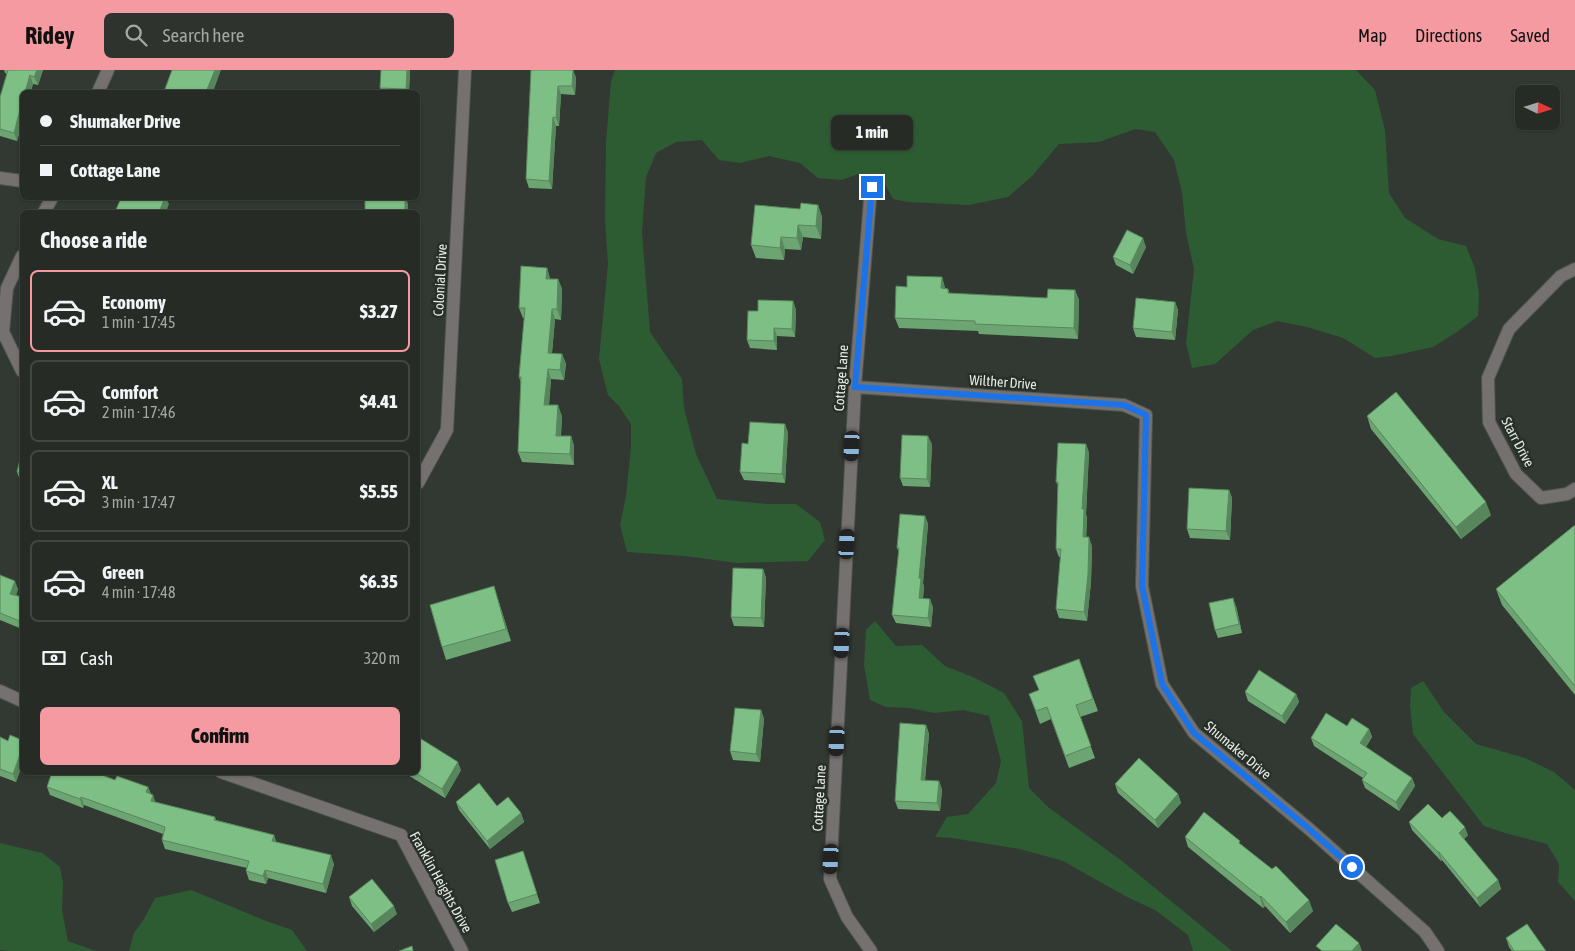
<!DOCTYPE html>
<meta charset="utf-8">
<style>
:root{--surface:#262b26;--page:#2e332e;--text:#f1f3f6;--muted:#a4a7a7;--line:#424743;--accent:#f49aa0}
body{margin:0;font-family:"Asap Condensed",sans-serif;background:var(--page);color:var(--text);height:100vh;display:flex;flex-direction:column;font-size:19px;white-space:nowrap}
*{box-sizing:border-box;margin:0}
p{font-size:16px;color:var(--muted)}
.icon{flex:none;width:28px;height:28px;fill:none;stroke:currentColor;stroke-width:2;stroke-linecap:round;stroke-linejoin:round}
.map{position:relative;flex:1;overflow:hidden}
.side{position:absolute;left:20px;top:140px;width:400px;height:565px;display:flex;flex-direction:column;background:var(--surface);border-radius:8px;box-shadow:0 1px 4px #0004,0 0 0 1px var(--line)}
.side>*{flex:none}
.guide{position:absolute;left:20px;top:20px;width:400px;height:110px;border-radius:8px;box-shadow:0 1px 4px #0004,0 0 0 1px var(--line);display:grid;align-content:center;height:110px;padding:0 20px;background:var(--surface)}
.needle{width:32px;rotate:94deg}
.fabs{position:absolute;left:1515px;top:15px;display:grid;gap:10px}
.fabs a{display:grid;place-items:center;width:45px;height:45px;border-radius:8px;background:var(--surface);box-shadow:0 1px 4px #0004,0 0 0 1px var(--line);font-size:25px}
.end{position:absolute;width:22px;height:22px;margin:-11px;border:6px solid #1a73e8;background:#fff;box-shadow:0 0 0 2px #fff}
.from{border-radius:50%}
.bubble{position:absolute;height:35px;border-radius:8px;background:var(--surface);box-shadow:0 1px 4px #0004,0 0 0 1px var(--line);font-size:16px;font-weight:800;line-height:35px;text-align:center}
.car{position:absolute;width:15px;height:30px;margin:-15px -8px;border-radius:6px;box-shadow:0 0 4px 1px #0007;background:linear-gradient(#222 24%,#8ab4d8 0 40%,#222 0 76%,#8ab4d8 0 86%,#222 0)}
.guide b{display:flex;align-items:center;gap:18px;height:48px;font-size:19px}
.guide b+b{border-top:1px solid var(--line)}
.guide i{width:12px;height:12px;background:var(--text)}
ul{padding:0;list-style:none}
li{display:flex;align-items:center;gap:15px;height:82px;margin:0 10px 8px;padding:0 10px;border:2px solid var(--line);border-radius:8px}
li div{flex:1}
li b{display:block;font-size:19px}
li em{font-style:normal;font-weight:800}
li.on{border-color:var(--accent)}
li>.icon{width:45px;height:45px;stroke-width:1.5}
h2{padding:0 20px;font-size:22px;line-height:60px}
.pay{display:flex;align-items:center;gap:12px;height:55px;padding:0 20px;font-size:19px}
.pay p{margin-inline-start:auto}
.button{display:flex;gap:10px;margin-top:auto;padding:10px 20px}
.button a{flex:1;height:58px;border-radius:8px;background:var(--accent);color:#111;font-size:20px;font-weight:800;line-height:58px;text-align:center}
header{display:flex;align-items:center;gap:30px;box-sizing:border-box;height:70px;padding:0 25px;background:var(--accent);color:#111}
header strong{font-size:24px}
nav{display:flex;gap:28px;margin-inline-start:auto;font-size:18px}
.search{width:350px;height:45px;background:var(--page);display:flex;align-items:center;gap:12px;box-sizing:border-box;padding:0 18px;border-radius:8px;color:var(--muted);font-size:19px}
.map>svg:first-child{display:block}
.green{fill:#2d5c33}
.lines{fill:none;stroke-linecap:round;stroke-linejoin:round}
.street-casing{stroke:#4f564f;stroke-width:14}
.street{stroke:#767171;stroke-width:12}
.wall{fill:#6ca472}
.shaded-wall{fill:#58865c}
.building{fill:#7dbf84;stroke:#58865c}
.route{stroke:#1a73e8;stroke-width:6}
.labels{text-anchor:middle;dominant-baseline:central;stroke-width:5;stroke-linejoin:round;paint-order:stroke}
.street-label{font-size:14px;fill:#e8ece8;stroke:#282f28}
</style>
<header>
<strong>Ridey</strong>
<div class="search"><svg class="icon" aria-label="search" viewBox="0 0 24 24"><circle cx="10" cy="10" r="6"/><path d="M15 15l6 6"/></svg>Search here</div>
<nav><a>Map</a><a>Directions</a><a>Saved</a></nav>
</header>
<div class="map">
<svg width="1575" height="881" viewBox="0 0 1575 881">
<rect width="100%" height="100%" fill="#323932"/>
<path class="green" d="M615,0H1356L1375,20L1385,60L1389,123L1405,148L1438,169L1466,176L1475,198L1479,224L1478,246L1457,262L1433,277L1392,286L1375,288L1343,268L1307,257L1277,251L1253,260L1215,294L1192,298L1186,273L1194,199L1186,163L1182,122L1174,90L1155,62L1135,59L1099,72L1059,74L1032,106L1008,127L969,135L908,132L893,129L880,105L858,104L842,110L818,108L800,93L769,86L740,93L719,90L702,70L676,72L656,83L646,107L642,162L650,262L682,309L684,338L696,384L717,429L766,434H796L820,452L825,470L808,491L737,493L685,486L627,482L620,455L626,426L631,377V354L619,336L608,325L599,289L608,194L605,150L606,73L611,11Z
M875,551L896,576L922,575L945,596L975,608L1004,623L1022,651L1029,718L1048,737L1122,791L1232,881H1193L1188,865L1155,840L1127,827L1063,791L1020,779L952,768L935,767L947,747L968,744L996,713L1001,691L989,646L963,640L934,643L910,638L886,637L870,630L864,595L866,560Z
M1423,611L1444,642L1476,674L1525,688L1554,702L1575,720V831L1558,812L1559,794L1547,774L1505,763L1484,756L1413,664L1410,636L1411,618Z
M0,773L42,783L60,797L63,813L62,841L68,871L96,881H8L0,880Z
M191,820L266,851L292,860L307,881H129L134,863L144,849L155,828Z"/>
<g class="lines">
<g class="street-casing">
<path id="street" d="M98,22L108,0
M0,108L22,111
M44,142L52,128
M22,186L7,218L3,262L22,301
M1575,199L1561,206L1509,259L1488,308L1489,352L1516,404L1541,428L1567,424L1575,419
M855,317L1124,335L1146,345L1142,516L1162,614L1194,663L1308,758L1425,862L1438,881
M418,413L447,360L465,0
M0,621L22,631
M221,702L401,765L462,881
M871,881L847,847L830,809L855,317L871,117"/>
</g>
<use href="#street" class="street"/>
</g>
<path class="wall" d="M4,0H43L38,15L33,14L17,71L0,66V27L7,4L5,3Z
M410,0L409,22H382L380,18Z
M531,0L576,7L575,25L561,24L559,56H556L552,119L529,118L526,109Z
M165,19L213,22H166Z
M818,135L822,147L821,169L803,167L801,180L785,179L784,190L756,188L751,175L800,139Z
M1146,177L1133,204L1116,195L1113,187Z
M547,198L550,209H558L562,219L561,250L555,249L552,283L562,284L566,294L564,310L551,309L549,335L562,346L561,366H571L574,376V395L522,392L518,382L521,313L519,307L524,248H523L519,238Z
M942,207L945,218L948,219L950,224L1047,228L1075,220L1079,230L1078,269L979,264L978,261L899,258L895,248L907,217Z
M793,231L796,240L795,267L777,266V280L750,278L747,270Z
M1175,232L1178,240L1175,270L1136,267L1133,258Z
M1367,346L1491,445L1461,469L1371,359Z
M788,362L785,413L744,410L740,402L748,374Z
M932,374L930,417L903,416L900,408Z
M22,381V411L20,410L17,402Z
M1089,382L1086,444L1087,448L1086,467L1092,476L1091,512L1087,551L1059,548L1056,539L1061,487H1059L1056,479L1058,415L1056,412Z
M1229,420L1232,428L1230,470L1190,468L1187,459Z
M925,446L928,454L923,513L924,517L923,528L933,537L931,557L896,553L892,545L899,482L897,478Z
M1575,455V625L1502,535L1496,519Z
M763,499L766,508L764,557L734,556L731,547Z
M0,505L18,519L16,525L22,527V559L0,550Z
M498,529L511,571L446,590L442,577Z
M1236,536L1242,563L1218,568L1215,560Z
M1079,589L1098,641L1080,647L1095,688L1069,698L1051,649L1040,654L1029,624L1039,620Z
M1245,622L1296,624L1299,632L1285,654L1248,631Z
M761,640L764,649L760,692L733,690L730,681Z
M926,655L929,664L925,711H939L942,720L940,741L898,739L895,731Z
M1347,656L1369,659L1372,667L1366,677L1412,708L1415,716L1399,741L1365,718L1362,710L1363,708L1314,676L1311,668Z
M0,667L8,671L22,670V695L16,712L0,706Z
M461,700L445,728L403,702H418Z
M115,710L148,717L151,724L153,725L155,732L215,747L216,750L274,765L276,772L334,794L326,823L268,808L266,814L249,810L246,801L247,798L165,779L162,770L163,764L84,735L83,738L50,725L47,717Z
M1115,714L1178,724L1181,733L1158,758L1118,723Z
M456,732L497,736L521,743L524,752L490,779L459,740Z
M1442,748L1468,765L1464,769L1498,810L1501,819L1480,837L1442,790L1441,791L1412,760L1409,752Z
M1185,767L1242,775L1313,841L1290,863L1265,836L1263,838L1188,777Z
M523,781L540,833L512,842L508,833Z
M349,827L397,844L374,862L352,836Z
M1506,868L1546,881H1512L1509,877Z"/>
<path class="shaded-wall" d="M37,0H43L38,15L34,7Z
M215,0H221L213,22H206Z
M407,0H410L409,22H407L406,19Z
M573,0L576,7L575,25L572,16Z
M30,5L33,14L30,22H25Z
M558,16L561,24L559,56L556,48Z
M22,32V51L17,71L14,63Z
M553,47L556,56L552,119L549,111Z
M165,128H166L169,134L166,142H159Z
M403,128H406L408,134V142H405Z
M818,135L822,147L821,169L816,156Z
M798,155L803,167L801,180L797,168Z
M781,167L785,179L784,190L780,178Z
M1143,168L1146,177L1133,204L1130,195Z
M547,198L550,208V219L546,209Z
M942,207L945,218V228L941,218Z
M558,209L562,219L561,250L557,239Z
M1075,220L1079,230L1078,269L1074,258Z
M793,231L796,240L795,267L792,259Z
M1175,232L1178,240L1175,270L1172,262Z
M552,239L555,249L551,293L548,283Z
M774,258L777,266V280L774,271Z
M562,284L566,294L564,310L560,300Z
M548,299L551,309L548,345L544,335Z
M558,335L562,346L560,376L556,366Z
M785,354L788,362L785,413L782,404Z
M571,366L574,376V395L570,384Z
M928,366L932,374L930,417L927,409Z
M1086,374L1089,382L1086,444L1087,448L1086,476L1083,467L1082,439Z
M1229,420L1232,428L1230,470L1226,461Z
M1486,432L1491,445L1461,469L1456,457Z
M925,446L928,454L923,513L924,517L922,536L919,528V508Z
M1089,467L1092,476L1091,512L1087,551L1084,542Z
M763,499L766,508L764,557L761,548Z
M15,511L18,519L14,532L10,524Z
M494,516L498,529L511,571L506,559Z
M1233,528L1236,536L1242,563L1239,554Z
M930,529L933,537L931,557L928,548Z
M1296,624L1299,632L1285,654L1282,646Z
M761,640L764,649L760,692L756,684Z
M926,655L929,664L924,719L921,710Z
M1369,659L1372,667L1363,681L1360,673Z
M22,679V695L16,712L13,704Z
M458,692L461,700L445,728L442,719Z
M1412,708L1415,716L1399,741L1396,732Z
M939,711L942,720L940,741L937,733Z
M148,717L151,725L146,722Z
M1178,724L1181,733L1158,758L1155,750Z
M153,725L156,734L151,731Z
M81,727L84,735L83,738L80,729Z
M521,743L524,752L490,779L487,771Z
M1465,757L1468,765L1462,771L1459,763Z
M274,765L277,774L272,771Z
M1438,782H1439L1442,790L1441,791Z
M331,785L334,794L326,823L323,814Z
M265,800L268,808L266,814L263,806Z
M1498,810L1501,819L1480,837L1477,828Z
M1261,826L1265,836L1263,838L1260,827Z
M1309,830L1313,841L1290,863L1286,852Z
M394,836L397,844L374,862L371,854Z
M1359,873L1362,881H1352Z"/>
<path class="building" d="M8,0H37L34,7L30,5L25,22H22V32L14,63L0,59V27Z
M172,0H215L206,22H173L165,19Z
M381,0H407L406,19L380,18Z
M531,0H573L572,16H558L556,48L553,47L549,111L526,109Z
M121,128H165L159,142H115Z
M365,128H405V142H365Z
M801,133L818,135L816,156L798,155L797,168L781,167L780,178L751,175L755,135L800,139Z
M1127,160L1143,168L1130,195L1113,187Z
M521,196L547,198L546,209H558L557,239H552L548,283L562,284L560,300L548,299L544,335H558L556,366H571L570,384L518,382L521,307H519L525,238H519Z
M907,206L942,207L941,218L948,219V223L1047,228L1048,219L1075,220L1074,258L975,254V251L895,248L896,216L907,217Z
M1136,228L1175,232L1172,262L1133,258Z
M758,230L793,231L792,259L774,258V271L747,270L748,241H758Z
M1396,322L1486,432L1456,457L1367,346Z
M750,352L785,354L782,404L740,402L742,373L748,374Z
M902,365L928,366L927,409L900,408Z
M1058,373L1086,374L1082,439H1084L1083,467H1089L1088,504L1084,542L1056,539L1061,479H1056L1058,412H1056Z
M22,381V403L17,402Z
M1189,418L1229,420L1226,461L1187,459Z
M900,444L925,446L919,508L921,509L919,528L930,529L928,548L892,545L899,478H897Z
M1575,455V616L1496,519Z
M733,498L763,499L761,548L731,547Z
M0,505L15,511L10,524L22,527V552L0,543Z
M494,516L506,559L442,577L430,535Z
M1233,528L1239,554L1215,560L1209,533Z
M1079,589L1093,629L1076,635L1091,676L1065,686L1047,637L1036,641L1029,624L1039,620L1033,606Z
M1259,600L1296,624L1282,646L1245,622Z
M735,638L761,640L756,684L730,681Z
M1326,643L1347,656L1352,648L1369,659L1360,673L1412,708L1396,732L1362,710L1367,703L1311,668Z
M900,653L926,655L921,710L939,711L937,733L895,731Z
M10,665L22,670V679L13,704L0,699V667L8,671Z
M418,667L458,692L442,719L414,702H418Z
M1139,688L1178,724L1155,750L1115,714Z
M52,702H94L115,710L117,706L148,717L146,722L153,725L151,731L215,747L214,750L274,765L272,771L331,785L323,814L265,800L263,806L246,801L249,791L162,770L165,757L81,727L80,729L47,717Z
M479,713L497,736L508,727L521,743L487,771L456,732Z
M1428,734L1442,748L1450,741L1465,757L1459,763L1498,810L1477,828L1439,782H1438L1409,752Z
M1204,742L1240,771L1239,773L1272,799L1276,796L1309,830L1286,852L1261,826L1260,827L1185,767Z
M523,781L537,824L508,833L495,790Z
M372,809L394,836L371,854L349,827Z
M1336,854L1359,873L1352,881H1322L1316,876Z
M1527,854L1546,881H1514L1506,868Z
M412,876L413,881H399Z"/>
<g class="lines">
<path class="route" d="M872,117L855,317L1124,335L1146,345L1142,516L1162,614L1194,663L1308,758L1352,797"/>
</g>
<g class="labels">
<g class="street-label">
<text transform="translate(440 210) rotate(-87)">Colonial Drive</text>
<text transform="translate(841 308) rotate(-86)">Cottage Lane</text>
<text transform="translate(1003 312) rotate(4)">Wilther Drive</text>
<text transform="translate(1518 372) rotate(62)">Starr Drive</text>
<text transform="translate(1238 680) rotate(40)">Shumaker Drive</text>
<text transform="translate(819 728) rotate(-87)">Cottage Lane</text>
<text transform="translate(441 812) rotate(61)">Franklin Heights Drive</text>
</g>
</g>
</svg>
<div class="fabs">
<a><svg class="needle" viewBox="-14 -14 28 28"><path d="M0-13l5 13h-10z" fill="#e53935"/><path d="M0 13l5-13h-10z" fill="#a4a7a7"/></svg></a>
</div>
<i class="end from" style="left:1352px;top:797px"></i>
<i class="end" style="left:872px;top:117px"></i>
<div class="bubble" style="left:831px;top:45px;width:82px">1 min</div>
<i class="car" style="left:852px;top:376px;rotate:183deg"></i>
<i class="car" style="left:847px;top:474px;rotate:3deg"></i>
<i class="car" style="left:842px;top:573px;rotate:183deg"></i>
<i class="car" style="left:837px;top:671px;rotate:183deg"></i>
<i class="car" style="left:831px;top:789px;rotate:183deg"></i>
<div class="guide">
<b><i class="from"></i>Shumaker Drive</b>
<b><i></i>Cottage Lane</b>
</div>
<section class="side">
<h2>Choose a ride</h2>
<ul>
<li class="on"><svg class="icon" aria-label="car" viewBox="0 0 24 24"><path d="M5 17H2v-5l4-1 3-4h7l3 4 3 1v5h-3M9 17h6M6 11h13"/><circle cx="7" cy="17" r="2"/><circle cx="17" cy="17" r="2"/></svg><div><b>Economy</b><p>1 min · 17:45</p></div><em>$3.27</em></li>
<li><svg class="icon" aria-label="car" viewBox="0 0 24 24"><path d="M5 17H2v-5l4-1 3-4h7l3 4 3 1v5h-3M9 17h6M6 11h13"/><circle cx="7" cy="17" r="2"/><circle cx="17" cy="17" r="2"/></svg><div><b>Comfort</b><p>2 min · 17:46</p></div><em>$4.41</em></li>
<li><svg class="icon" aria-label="car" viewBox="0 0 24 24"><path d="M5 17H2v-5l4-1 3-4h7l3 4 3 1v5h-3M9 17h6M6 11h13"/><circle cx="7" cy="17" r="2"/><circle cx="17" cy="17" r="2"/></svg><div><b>XL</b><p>3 min · 17:47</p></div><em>$5.55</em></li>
<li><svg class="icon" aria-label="car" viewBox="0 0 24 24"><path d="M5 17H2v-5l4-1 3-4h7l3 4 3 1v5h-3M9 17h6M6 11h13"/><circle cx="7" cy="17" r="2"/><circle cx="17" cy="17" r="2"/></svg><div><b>Green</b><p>4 min · 17:48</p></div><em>$6.35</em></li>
</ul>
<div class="pay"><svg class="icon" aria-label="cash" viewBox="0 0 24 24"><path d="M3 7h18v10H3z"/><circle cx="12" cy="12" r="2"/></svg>Cash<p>320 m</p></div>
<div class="button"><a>Confirm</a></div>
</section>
</div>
